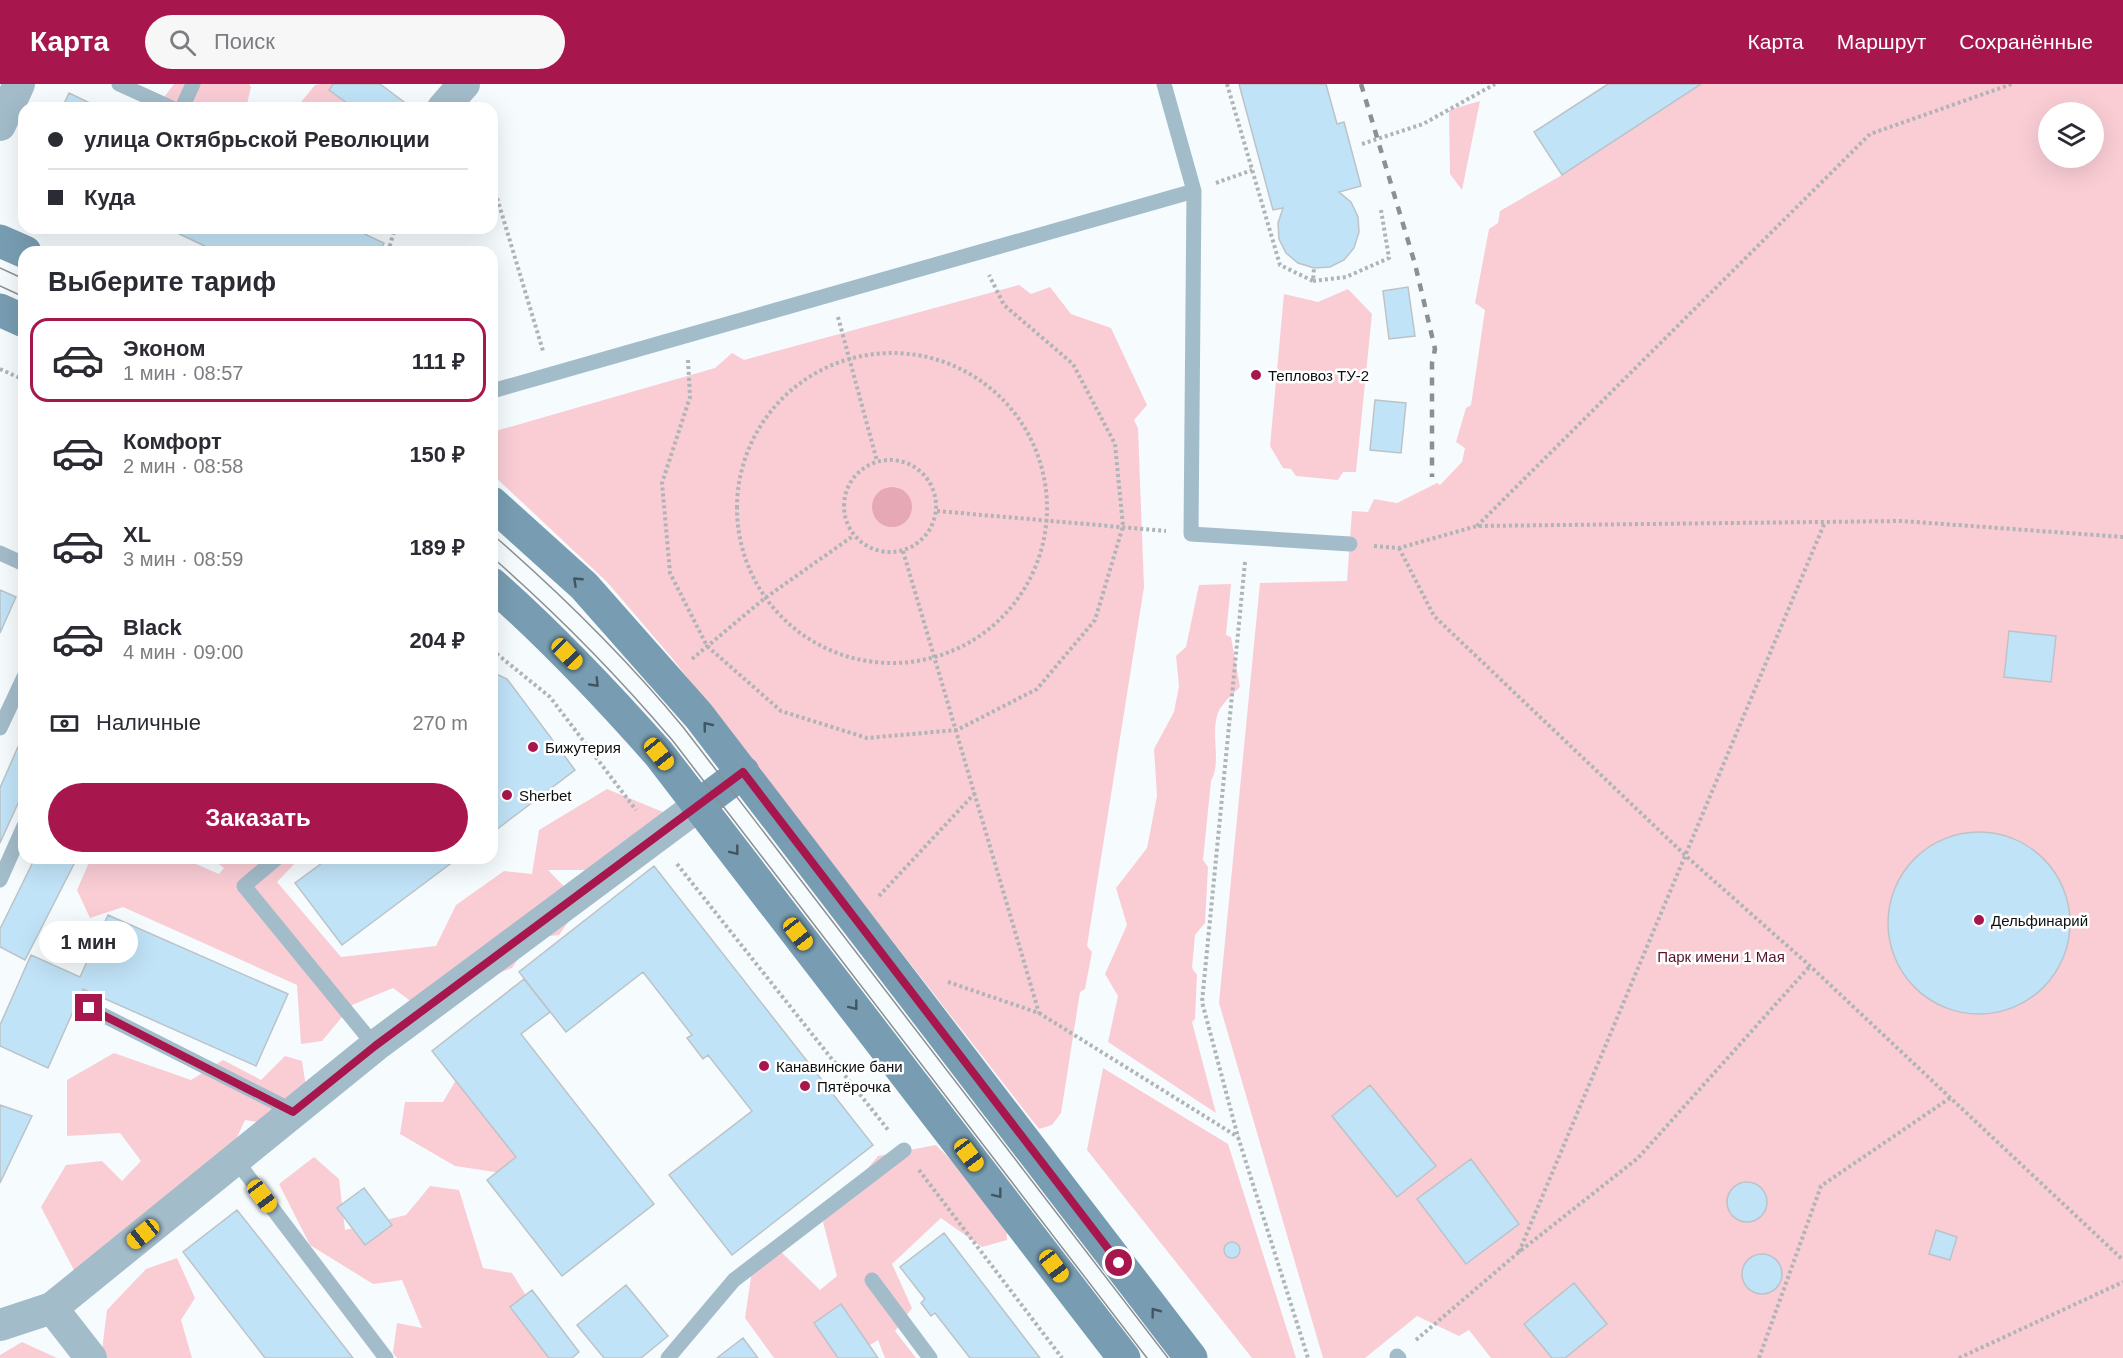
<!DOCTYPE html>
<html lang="ru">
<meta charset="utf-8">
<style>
:root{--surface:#fff;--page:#f7f7f7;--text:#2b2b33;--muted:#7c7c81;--line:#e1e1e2;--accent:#a8164e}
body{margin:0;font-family:Helvetica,sans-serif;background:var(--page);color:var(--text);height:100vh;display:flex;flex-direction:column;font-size:22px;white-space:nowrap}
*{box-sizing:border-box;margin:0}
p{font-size:20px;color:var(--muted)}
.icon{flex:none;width:33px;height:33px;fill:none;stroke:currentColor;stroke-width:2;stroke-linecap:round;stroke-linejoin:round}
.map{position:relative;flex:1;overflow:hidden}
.sheet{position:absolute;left:18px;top:162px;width:480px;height:618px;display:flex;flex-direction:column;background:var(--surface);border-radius:18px;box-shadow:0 6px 24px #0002}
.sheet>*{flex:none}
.guide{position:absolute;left:18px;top:18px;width:480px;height:132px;border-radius:18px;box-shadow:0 6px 24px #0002;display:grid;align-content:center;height:132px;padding:0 30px;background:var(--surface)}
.buttons{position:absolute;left:2038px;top:18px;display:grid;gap:12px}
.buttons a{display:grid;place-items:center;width:66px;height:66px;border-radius:50%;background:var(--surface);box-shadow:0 6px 24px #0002;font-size:30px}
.end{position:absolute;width:27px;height:27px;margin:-14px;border:8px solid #a8164e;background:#fff;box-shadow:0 0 0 3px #fff}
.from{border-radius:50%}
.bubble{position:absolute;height:42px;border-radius:21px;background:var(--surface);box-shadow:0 6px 24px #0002;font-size:20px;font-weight:700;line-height:42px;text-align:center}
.car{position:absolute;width:18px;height:36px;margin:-18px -9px;border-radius:8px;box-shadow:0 0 4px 2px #0007;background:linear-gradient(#f5c518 24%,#345 0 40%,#f5c518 0 76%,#345 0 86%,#f5c518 0)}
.guide b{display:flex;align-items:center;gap:21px;height:57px;font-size:22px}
.guide b+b{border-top:2px solid var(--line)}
.guide i{width:15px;height:15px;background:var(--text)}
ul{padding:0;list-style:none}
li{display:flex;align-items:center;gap:18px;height:84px;margin:0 12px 9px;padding:0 18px;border:3px solid transparent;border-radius:18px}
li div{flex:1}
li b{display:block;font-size:22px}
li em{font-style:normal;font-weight:700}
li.active{border-color:var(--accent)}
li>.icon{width:54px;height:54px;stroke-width:1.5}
h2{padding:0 30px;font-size:27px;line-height:72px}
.pay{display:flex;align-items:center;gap:15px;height:66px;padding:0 30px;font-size:22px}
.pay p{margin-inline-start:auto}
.primary-button{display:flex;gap:12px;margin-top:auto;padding:12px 30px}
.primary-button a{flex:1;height:69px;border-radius:36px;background:var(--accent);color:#fff;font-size:24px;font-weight:700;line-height:69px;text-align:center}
header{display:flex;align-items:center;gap:36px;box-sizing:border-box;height:84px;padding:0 30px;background:var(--accent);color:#fff}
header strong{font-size:28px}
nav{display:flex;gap:33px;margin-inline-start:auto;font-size:21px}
.search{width:420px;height:54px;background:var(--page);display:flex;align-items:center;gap:15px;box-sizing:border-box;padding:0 21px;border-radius:33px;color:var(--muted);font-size:22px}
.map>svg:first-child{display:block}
.green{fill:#facdd5;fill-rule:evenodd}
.water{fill:#e6a8b4}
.building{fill:#c1e3f7;stroke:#bcc3c8;stroke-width:1.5}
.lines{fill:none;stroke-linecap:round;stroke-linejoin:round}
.path{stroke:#afb4b6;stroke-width:4;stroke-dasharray:3 3;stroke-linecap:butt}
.lane{stroke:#a3bcca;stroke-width:15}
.street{stroke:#a3bcca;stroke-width:32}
.secondary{stroke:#789db2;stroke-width:33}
.tram{stroke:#8c9092;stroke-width:1.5}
.rail{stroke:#8c9092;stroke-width:4.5;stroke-dasharray:8 8;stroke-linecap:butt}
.oneway{stroke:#425661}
.route{stroke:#a8164e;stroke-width:8}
.poi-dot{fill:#a8164e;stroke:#fff;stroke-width:2}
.labels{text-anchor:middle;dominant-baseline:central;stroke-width:5;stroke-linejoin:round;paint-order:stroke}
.poi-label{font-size:15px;fill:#0c0f10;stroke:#fff;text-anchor:start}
.park-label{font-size:15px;fill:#5b132b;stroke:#fff}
</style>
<header>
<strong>Карта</strong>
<div class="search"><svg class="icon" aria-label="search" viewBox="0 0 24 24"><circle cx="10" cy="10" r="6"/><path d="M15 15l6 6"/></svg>Поиск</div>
<nav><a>Карта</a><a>Маршрут</a><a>Сохранённые</a></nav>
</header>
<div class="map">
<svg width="2123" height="1274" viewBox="0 0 2123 1274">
<rect width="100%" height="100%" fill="#f6fbfe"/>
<path class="green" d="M174,0H249L251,3L246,24H170L165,12Z
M320,0H353L376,24H296L315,1Z
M1701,0H2123V1274H1491L1469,1246L1459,1252L1417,1232L1365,1274H1323L1219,919L1260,499L1347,497L1352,427L1368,428L1374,415L1397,419L1437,399L1440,401L1462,378L1465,364L1456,358L1466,324L1471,321L1485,226L1475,219L1489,145L1498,139L1500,127L1562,91ZM2049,28H2094V74H2049Z
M1480,17L1462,106L1450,90L1449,26Z
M1019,201L1031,210L1050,203L1071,230L1111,244L1147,321L1134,336L1138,344L1144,503L1087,862L1092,868L1085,905L1080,908L1061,1029L1052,1041L1039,1045L672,574L607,498L492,390V348L715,284L732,269L744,276Z
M1348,205L1372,230L1356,388H1343L1338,396L1296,392L1291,385L1283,384L1270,362L1284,210L1318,218Z
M1231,500L1226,551L1231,553L1240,603C1233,610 1221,620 1218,629C1210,651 1222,677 1211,697L1203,776L1208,783L1205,839L1195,851L1192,884L1197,891L1195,935L1192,938L1216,1029L1108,958L1118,912L1105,890L1127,841L1116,804L1147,764L1157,712L1154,665L1174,628L1179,602L1176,572L1186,563L1199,501Z
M607,705L663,728L671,762L637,779L590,786H548L581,820L559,851L532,854L512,884L470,900L436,936L393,904L352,921L322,957L301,960L297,901L123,823L90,834L77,806L91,774H182L219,790L224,784L211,774H300L277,798L341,873L436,862L456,821L504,787L532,790L539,746Z
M114,969L191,996L223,976L261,996L285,972L302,977L306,1003L265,1039L245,1036L233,1062L76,1190L41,1123L66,1081L102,1077L122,1097L141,1077L120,1049L67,1052V996Z
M1103,984L1228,1060L1296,1274H1252L1087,1066Z
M460,989L535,1046L515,1091L455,1082L400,1050L405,1018H443Z
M936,1061L1006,1132L1007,1156L982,1163L941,1134L892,1180L912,1224L895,1247L916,1274H885L878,1256L850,1274H774L745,1234L754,1173L772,1159L820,1206L837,1192L823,1138L878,1072Z
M314,1073L339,1095L345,1146L406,1131L430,1102L459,1106L483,1184L512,1189L565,1274H397L393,1269L397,1239L422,1244L402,1196L373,1200L310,1161L279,1100Z
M177,1174L195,1214L181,1236L192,1274H101L107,1226L146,1185Z
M22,1258L57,1274H0V1271Z"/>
<path class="water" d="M872 423a20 20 0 1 1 40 0a20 20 0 1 1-40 0Z"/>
<path class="building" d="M333,0H380L412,24H354L329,6Z
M1239,0H1326L1337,40L1344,38L1361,102L1339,108L1351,118L1358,133L1359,148L1354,164L1344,176L1330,183L1314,184L1298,179L1286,169L1279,155L1278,139L1283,124L1273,126Z
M1608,0H1701L1562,91L1534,48Z
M69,9L100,24H62Z
M167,144H352L384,159L380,168H217Z
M1408,203L1415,252L1389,255L1383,207Z
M1375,316L1406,319L1401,369L1370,366Z
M0,506L16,513L0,549Z
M2009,547L2056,552L2051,598L2004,593Z
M492,588L507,595L575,686L492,749Z
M24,649V706L0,759V704Z
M1888 839a91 91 0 1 1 182 0a91 91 0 1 1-182 0Z
M35,774H77L25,876L0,863V845Z
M329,774H458L342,861L295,799Z
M654,782L873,1061L732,1171L669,1091L752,1027L708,971L703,975L687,954L692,951L643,888L566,948L519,888Z
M108,831L288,910L256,982L83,905L48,984L0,962V941L31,871L80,893Z
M524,895L550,928L521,950L654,1120L562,1192L487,1096L516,1073L432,967Z
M1370,1001L1436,1082L1397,1113L1332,1032Z
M0,1021L32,1032L0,1099Z
M1471,1075L1519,1140L1466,1180L1417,1115Z
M1727 1118a20 20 0 1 1 40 0a20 20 0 1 1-40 0Z
M364,1104L392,1141L365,1161L337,1124Z
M237,1126L268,1165L353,1274H265L183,1168Z
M1936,1146L1957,1153L1950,1176L1929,1170Z
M944,1149L1040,1274H970L935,1229L931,1232L921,1219L925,1215L900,1183Z
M1224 1166a8 8 0 1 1 16 0a8 8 0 1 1-16 0Z
M1742 1190a20 20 0 1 1 40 0a20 20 0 1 1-40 0Z
M1574,1199L1607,1240L1565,1274H1552L1524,1240Z
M626,1201L668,1252L641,1274H604L577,1241Z
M532,1206L579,1268L572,1274H549L510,1223Z
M841,1220L878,1274H838L814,1239Z
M743,1254L758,1274H717Z"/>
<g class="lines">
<path class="path" d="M1227,0L1280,181L1313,197L1314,184
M1362,60L1423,40L1495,0
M492,97L543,267
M1216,99L1252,86
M388,168L395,144
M1313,197L1346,193L1389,174L1381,126
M838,233L877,377
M737 424a155 155 0 1 1 310 0a155 155 0 1 1-310 0Z
M688,276L690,313L662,399L670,489L707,562L781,627L867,654L957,646L1037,605L1095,536L1123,442L1115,360L1073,280L1004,221L989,191
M0,285L24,296
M844 422a46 46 0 1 1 92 0a46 46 0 1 1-92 0Z
M937,427L1166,447
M1477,442L1870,50L2012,0
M1374,462L1399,464L1477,442L1902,437L2123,453
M1399,464L1434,532L1686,772L1810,882L2123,1176
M903,467L1039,929
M1245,478L1202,918L1238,1053L1308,1274
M492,566L550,613L636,726
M692,575L765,514L853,452
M677,780L889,1047
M879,812L975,709
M948,898L1039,929L1238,1053
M919,1086L1062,1274
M1519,1168L1825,438
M1416,1256L1519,1168L1638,1074L1810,882
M1759,1274L1821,1102L1950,1014
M1959,1274L2123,1198"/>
<path class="lane" d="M119,0L172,24
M1164,0L1194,107
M182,24L193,0
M492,307L1194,107L1191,450L1350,460
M0,469L24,480
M0,644L24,593
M277,774L244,802L375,962
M0,796L24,742
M89,924L293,1027
M235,1075L386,1274
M872,1196L930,1274
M1397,1272L1399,1274
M668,1274L734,1196L904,1066"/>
<path class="street" d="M443,24L464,0
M0,41L19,0
M52,1224L91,1274
M0,1241L52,1224L375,962L699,721"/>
<path class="secondary" d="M0,157L25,168
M0,226L24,237
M492,419L584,502L699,632L1191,1274
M492,500C552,553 606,610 659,670L1124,1274
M699,721L743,688"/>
<path class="tram" d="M0,184L24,195
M0,202L24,213
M492,450C561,510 625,573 683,643L1168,1274
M492,473C557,530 617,591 673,657L1147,1274"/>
<path class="rail" d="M1361,0L1415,180L1435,265L1432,279V393"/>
</g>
<defs><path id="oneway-chevron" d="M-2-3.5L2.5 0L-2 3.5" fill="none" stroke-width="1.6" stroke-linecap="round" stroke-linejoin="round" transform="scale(1.5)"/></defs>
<g class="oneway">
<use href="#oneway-chevron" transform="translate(577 497) rotate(-137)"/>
<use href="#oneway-chevron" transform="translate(595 599) rotate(46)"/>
<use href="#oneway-chevron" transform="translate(707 642) rotate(-129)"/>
<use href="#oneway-chevron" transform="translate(735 767) rotate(52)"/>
<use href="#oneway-chevron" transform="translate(854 922) rotate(52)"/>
<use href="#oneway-chevron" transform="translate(998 1110) rotate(52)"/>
<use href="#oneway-chevron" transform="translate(1155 1228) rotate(-127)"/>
</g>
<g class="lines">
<path class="route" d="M89,924L293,1028L375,962L743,688L1119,1179"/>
</g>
<g class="poi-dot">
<circle cx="1256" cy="291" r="6"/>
<circle cx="533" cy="663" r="6"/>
<circle cx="507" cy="711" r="6"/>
<circle cx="1979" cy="836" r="6"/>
<circle cx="764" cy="982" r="6"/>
<circle cx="805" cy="1002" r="6"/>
</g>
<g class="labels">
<g class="poi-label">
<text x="1268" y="291">Тепловоз ТУ-2</text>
<text x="545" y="663">Бижутерия</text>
<text x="519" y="711">Sherbet</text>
<text x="1991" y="836">Дельфинарий</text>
<text x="776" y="982">Канавинские бани</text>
<text x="817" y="1002">Пятёрочка</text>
</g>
<g class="park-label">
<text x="1721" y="872">Парк имени 1 Мая</text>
</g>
</g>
</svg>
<div class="buttons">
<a><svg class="icon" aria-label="layers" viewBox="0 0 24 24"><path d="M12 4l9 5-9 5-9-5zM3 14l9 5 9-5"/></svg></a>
</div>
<i class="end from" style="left:1119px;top:1179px"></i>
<i class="end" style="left:89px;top:924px"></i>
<div class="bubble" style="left:39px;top:837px;width:99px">1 мин</div>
<i class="car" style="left:567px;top:570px;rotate:136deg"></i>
<i class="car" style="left:659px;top:670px;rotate:141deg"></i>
<i class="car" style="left:798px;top:850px;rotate:142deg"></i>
<i class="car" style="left:969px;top:1071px;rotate:143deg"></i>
<i class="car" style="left:262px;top:1112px;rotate:143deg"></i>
<i class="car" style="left:143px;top:1150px;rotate:231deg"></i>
<i class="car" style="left:1054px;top:1182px;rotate:143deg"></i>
<div class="guide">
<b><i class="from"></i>улица Октябрьской Революции</b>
<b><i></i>Куда</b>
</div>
<section class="sheet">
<h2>Выберите тариф</h2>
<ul>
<li class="active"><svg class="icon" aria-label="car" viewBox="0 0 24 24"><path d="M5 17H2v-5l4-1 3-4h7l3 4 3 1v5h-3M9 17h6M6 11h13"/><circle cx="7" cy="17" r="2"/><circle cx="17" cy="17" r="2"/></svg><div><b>Эконом</b><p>1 мин · 08:57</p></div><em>111 ₽</em></li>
<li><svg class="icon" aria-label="car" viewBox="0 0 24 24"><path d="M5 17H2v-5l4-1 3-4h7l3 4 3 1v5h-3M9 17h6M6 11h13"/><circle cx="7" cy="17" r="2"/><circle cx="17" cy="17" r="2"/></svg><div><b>Комфорт</b><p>2 мин · 08:58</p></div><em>150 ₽</em></li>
<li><svg class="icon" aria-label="car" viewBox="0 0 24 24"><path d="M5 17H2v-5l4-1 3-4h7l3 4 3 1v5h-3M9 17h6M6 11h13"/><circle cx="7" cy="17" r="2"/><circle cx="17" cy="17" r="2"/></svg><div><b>XL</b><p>3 мин · 08:59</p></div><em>189 ₽</em></li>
<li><svg class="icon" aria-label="car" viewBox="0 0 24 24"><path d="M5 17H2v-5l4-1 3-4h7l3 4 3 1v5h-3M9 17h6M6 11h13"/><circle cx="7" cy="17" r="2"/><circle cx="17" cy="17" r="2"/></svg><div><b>Black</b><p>4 мин · 09:00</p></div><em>204 ₽</em></li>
</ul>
<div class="pay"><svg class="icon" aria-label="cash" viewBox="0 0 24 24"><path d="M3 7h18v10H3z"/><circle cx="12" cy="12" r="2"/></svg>Наличные<p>270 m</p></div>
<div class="primary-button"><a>Заказать</a></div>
</section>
</div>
